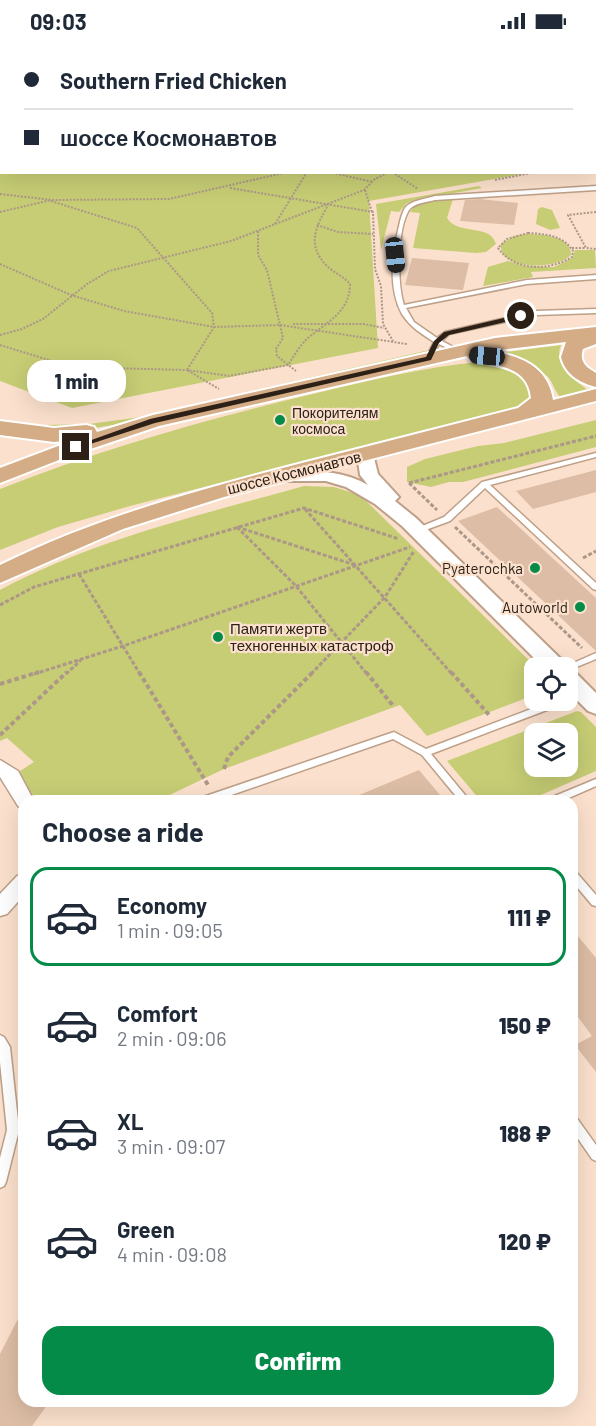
<!DOCTYPE html>
<meta charset="utf-8">
<style>
:root{--surface:#fff;--page:#f6f6f7;--text:#1f2937;--muted:#747a83;--line:#e0e1e3;--accent:#048b48}
body{margin:0;font-family:Barlow,sans-serif;background:var(--page);color:var(--text);height:100vh;display:flex;flex-direction:column;font-size:22px;white-space:nowrap}
*{box-sizing:border-box;margin:0}
p{font-size:20px;color:var(--muted)}
.icon{flex:none;width:33px;height:33px;fill:none;stroke:currentColor;stroke-width:2;stroke-linecap:round;stroke-linejoin:round}
.map{position:relative;flex:1;overflow:hidden}
.panel{position:absolute;left:18px;top:753px;width:560px;height:612px;display:flex;flex-direction:column;background:var(--surface);border-radius:18px;box-shadow:0 6px 24px #0002}
.panel>*{flex:none}
.top-card{position:absolute;left:0px;top:0px;width:597px;height:132px;box-shadow:0 6px 24px #0002;display:grid;align-content:center;height:132px;padding:0 24px;background:var(--surface)}
.buttons{position:absolute;left:524px;top:615px;display:grid;gap:12px}
.buttons a{display:grid;place-items:center;width:54px;height:54px;border-radius:12px;background:var(--surface);box-shadow:0 6px 24px #0002;font-size:30px}
.end{position:absolute;width:27px;height:27px;margin:-14px;border:8px solid #2c2017;background:#fff;box-shadow:0 0 0 3px #fff}
.from{border-radius:50%}
.bubble{position:absolute;height:42px;border-radius:18px;background:var(--surface);box-shadow:0 6px 24px #0002;font-size:20px;font-weight:800;line-height:42px;text-align:center}
.car{position:absolute;width:18px;height:36px;margin:-18px -9px;border-radius:8px;box-shadow:0 0 4px 2px #0007;background:linear-gradient(#222 24%,#8ab4d8 0 40%,#222 0 76%,#8ab4d8 0 86%,#222 0)}
.top-card b{display:flex;align-items:center;gap:21px;height:57px;font-size:22px}
.top-card b+b{border-top:2px solid var(--line)}
.top-card i{width:15px;height:15px;background:var(--text)}
ul{padding:0;list-style:none}
li{display:flex;align-items:center;gap:18px;height:99px;margin:0 12px 9px;padding:0 12px;border:3px solid transparent;border-radius:18px}
li div{flex:1}
li b{display:block;font-size:22px}
li em{font-style:normal;font-weight:800}
li.current{border-color:var(--accent)}
li>.icon{width:54px;height:54px;stroke-width:1.5}
h2{padding:0 24px;font-size:27px;line-height:72px}
.primary-button{display:flex;gap:12px;margin-top:auto;padding:12px 24px}
.primary-button a{flex:1;height:69px;border-radius:18px;background:var(--accent);color:#fff;font-size:24px;font-weight:800;line-height:69px;text-align:center}
.status{display:flex;justify-content:space-between;align-items:center;height:42px;padding:0 30px;background:var(--surface);direction:ltr}
.status svg{height:16px;fill:currentColor}
.map>svg:first-child{display:block}
.green{fill:#c6cd74;fill-rule:evenodd}
.building{fill:#ddbda5}
.lines{fill:none;stroke-linecap:round;stroke-linejoin:round}
.service-casing{stroke:#be9f87;stroke-width:3}
.minor-casing{stroke:#be9f87;stroke-width:3}
.tertiary-casing{stroke:#be9f87;stroke-width:4}
.primary-casing{stroke:#fff;stroke-width:4}
.path-far2{stroke:#ac9788;stroke-width:2;stroke-dasharray:2 1.5;stroke-linecap:butt}
.path-far1{stroke:#ac9788;stroke-width:3;stroke-dasharray:4 2;stroke-linecap:butt}
.path{stroke:#ac9788;stroke-width:4;stroke-dasharray:4.5 3;stroke-linecap:butt}
.service{fill:#fff;fill-rule:evenodd}
.minor{fill:#fff;fill-rule:evenodd}
.tertiary{fill:#fff;fill-rule:evenodd}
.primary{fill:#d4ad87;fill-rule:evenodd}
.route{fill:#2c2017}
.poi-dot{fill:#048b48;stroke:#fbe1cd;stroke-width:2}
.labels{text-anchor:middle;dominant-baseline:central;stroke-width:4.5;stroke-linejoin:round;paint-order:stroke}
.far-poi-label{font-size:14px;fill:#2c2017;stroke:#fbe1cd;text-anchor:start}
.street-label{font-size:15px;fill:#2c2017;stroke:#fbe1cd}
.poi-label{font-size:15px;fill:#2c2017;stroke:#fbe1cd;text-anchor:end}
</style>
<div class="status"><b>09:03</b><svg viewBox="0 0 49 12"><path d="M0 12V9h3v3zM5 12V6h3v6zM10 12V3h3v9zM15 12V0h3v12zM26 1h20v11H26zM47 4h2v5h-2z"/></svg></div>
<div class="map">
<svg width="596" height="1384" viewBox="0 0 596 1384">
<rect width="100%" height="100%" fill="#fbe1cd"/>
<path class="green" d="M0,0L414,1L2,2V130L528,131L369,159L378,306L72,366L0,339Z
M479,144L482,146L416,158L407,161L399,170L391,169L381,208L376,162Z
M453,157L447,176C458,194 490,181 496,202L486,210L476,211L413,206L420,171L410,170C419,157 438,158 453,157Z
M542,165L552,168L560,186L550,188L536,182L538,167Z
M525,192C539,192 572,193 571,213C557,228 498,229 501,202L514,194Z
M575,208H595L596,226L531,230L533,235L483,244L488,225L508,219L525,224L554,225L572,216Z
M561,303C553,324 573,337 588,348V351L564,358C556,354 554,342 548,335C536,324 520,317 506,310Z
M429,308L431,310L133,380L75,389L44,390L45,383L89,382L141,375Z
M479,320C500,322 521,329 532,348L531,361L130,464L58,485L0,508V447C102,407 207,377 313,352C367,339 424,325 479,320Z
M596,378V405L463,440H449L431,445L407,440V425L425,417L478,404L504,401Z
M304,444L334,445L360,453L536,625L534,626V653L427,694L400,663L224,727L157,759H34L17,731L34,720L7,696L0,699V548C95,497 201,473 304,444Z
M577,669L581,670L596,685V729L527,759H481L447,719ZM534,692H567V724H534Z"/>
<path class="building" d="M480,157L518,161L514,183L460,179L465,158Z
M412,216L469,221L463,248L405,243Z
M596,428V450L533,467L516,449Z
M497,465L596,556V609L458,479Z
M419,728L445,759H345Z
M572,887L596,916V1030L575,1003L592,994L572,967Z
M24,1265V1359H50L32,1384H0V1312Z"/>
<g class="lines">
<g class="service-casing">
<path id="service" d="M508,0H525L520,2H498Z
M533,0H540L528,2Z
M596,144V148L435,158C427,160 414,161 409,168C397,187 397,242 404,263L527,238L596,233V237L527,242L406,266L414,280L437,296L445,290L536,269L596,267V271L536,273L449,292L442,299L461,309V311H457L439,302L431,317H427L426,316L434,300C422,292 410,285 402,272C388,247 392,211 399,184C400,179 402,171 405,166C411,158 426,157 435,154Z
M596,411V415L490,443L596,541V548L593,547L485,446L450,479L420,490H417L413,488L444,475L482,440Z
M596,611V617L567,629V626H562Z
M567,656L569,658L568,660L431,712L470,759H460L422,713L393,697L214,759H198L200,756L394,690L426,707L555,658H567Z
M596,737V744L562,759H548L550,756Z
M572,829L576,830L596,853V864L592,863L572,839Z
M0,993L4,995L10,1005L19,1088L6,1140L4,1144L0,1146V1116L7,1088L0,1020Z
M572,1074L576,1075L596,1103V1119L592,1117L572,1088Z"/>
</g>
<g class="minor-casing">
<path id="minor" d="M0,718L18,729L34,759H24V766L18,764L0,735Z
M24,832V853L7,872L0,874V852L17,834Z"/>
</g>
<g class="tertiary-casing">
<path id="tertiary" d="M366,407L372,408L378,432L399,455L395,459L416,476L565,621L568,626L567,627L544,626L402,484L375,462L346,445L326,439H281L275,438L272,434L275,430L281,429C311,429 341,427 368,443L360,433L357,412L360,408Z
M567,628L575,630L596,651V672L588,669L567,648Z"/>
</g>
<g class="primary-casing">
<path id="primary" d="M443,0H457V2H444Z
M596,285V302L583,307C579,319 585,325 596,331V345C580,341 565,332 561,315L566,300L491,309C520,314 548,324 553,358L596,347V359L224,455L123,487L0,541V523C97,475 201,447 306,420C377,402 447,384 518,366L531,356C528,323 495,324 469,317L467,314L159,384L64,416L0,441V426L74,398L54,400L0,393V379L54,386L86,383L94,385L97,390L153,373L495,296Z"/>
</g>
<path class="path-far2" d="M328,0L334,2
M364,0L366,2
M329,130L373,140
M392,130L418,147
M495,138L536,130
M230,146L373,170L375,227L381,244L383,282L393,299
M365,148L372,170
M0,152L52,158L169,157L288,130
M51,159L137,186L212,271L214,285L187,328L219,347
M0,170L51,158
M596,170L568,173L586,206L596,207
M275,182L307,130
M317,183L338,190L373,192
M258,189V213L267,228L283,296L276,307L277,314L296,329
M528,191C545,192 563,193 573,209L572,215C549,229 515,230 498,206L507,197Z
M572,206H586
M0,222L71,253L124,269L214,285L280,283L407,302
M293,282H364L384,286
M0,293L22,287L43,277L87,242L109,229L231,199L364,148L375,137L389,130
M0,303L52,319L106,326L187,328L229,334L288,323C294,314 300,303 308,296C327,280 350,270 350,242C343,234 334,231 327,224C306,203 316,185 328,163"/>
<path class="path-far1" d="M409,441L437,468
M409,441L596,394
M305,467L452,632
M237,485L296,544L367,632
M237,485L355,523
M455,485L582,606
M583,516L596,509
M79,532L140,632
M0,563L34,545L304,466L399,497
M34,632L123,604L410,505
M66,632L81,618
M311,632L385,555L414,509"/>
<path class="path" d="M139,630L208,743
M366,630L394,665
M451,630L490,674
M0,642L39,630
M0,693L67,630
M224,727L228,715L313,630"/>
<use href="#service" class="service"/>
<use href="#minor" class="minor"/>
<use href="#tertiary" class="tertiary"/>
<use href="#primary" class="primary"/>
</g>
<path class="route" d="M521,272L523,276L449,293L439,301L431,318L155,381L78,406L72,405L150,377L426,315L434,299L444,290Z"/>
<g class="poi-dot">
<circle cx="280" cy="378" r="6"/>
<circle cx="535" cy="526" r="6"/>
<circle cx="580" cy="565" r="6"/>
<circle cx="218" cy="595" r="6"/>
</g>
<g class="labels">
<g class="far-poi-label">
<text x="292" y="370">Покорителям<tspan x="292" dy="16">космоса</tspan></text>
</g>
<g class="street-label">
<text transform="translate(294 430) rotate(-14)">шоссе Космонавтов</text>
</g>
<g class="poi-label">
<text x="523" y="526">Pyaterochka</text>
<text x="568" y="565">Autoworld</text>
<text x="230" y="586" text-anchor="start">Памяти жертв<tspan x="230" dy="17">техногенных катастроф</tspan></text>
</g>
</g>
</svg>
<div class="buttons">
<a><svg class="icon" aria-label="locate" viewBox="0 0 24 24"><circle cx="12" cy="12" r="6"/><path d="M12 2v4M12 18v4M2 12h4M18 12h4"/></svg></a>
<a><svg class="icon" aria-label="layers" viewBox="0 0 24 24"><path d="M12 4l9 5-9 5-9-5zM3 14l9 5 9-5"/></svg></a>
</div>
<i class="end from" style="left:521px;top:274px"></i>
<i class="end" style="left:76px;top:405px"></i>
<div class="bubble" style="left:27px;top:318px;width:99px">1 min</div>
<i class="car" style="left:395px;top:213px;rotate:174deg"></i>
<i class="car" style="left:487px;top:314px;rotate:275deg"></i>
<div class="top-card">
<b><i class="from"></i>Southern Fried Chicken</b>
<b><i></i>шоссе Космонавтов</b>
</div>
<section class="panel">
<h2>Choose a ride</h2>
<ul>
<li class="current"><svg class="icon" aria-label="car" viewBox="0 0 24 24"><path d="M5 17H2v-5l4-1 3-4h7l3 4 3 1v5h-3M9 17h6M6 11h13"/><circle cx="7" cy="17" r="2"/><circle cx="17" cy="17" r="2"/></svg><div><b>Economy</b><p>1 min · 09:05</p></div><em>111 ₽</em></li>
<li><svg class="icon" aria-label="car" viewBox="0 0 24 24"><path d="M5 17H2v-5l4-1 3-4h7l3 4 3 1v5h-3M9 17h6M6 11h13"/><circle cx="7" cy="17" r="2"/><circle cx="17" cy="17" r="2"/></svg><div><b>Comfort</b><p>2 min · 09:06</p></div><em>150 ₽</em></li>
<li><svg class="icon" aria-label="car" viewBox="0 0 24 24"><path d="M5 17H2v-5l4-1 3-4h7l3 4 3 1v5h-3M9 17h6M6 11h13"/><circle cx="7" cy="17" r="2"/><circle cx="17" cy="17" r="2"/></svg><div><b>XL</b><p>3 min · 09:07</p></div><em>188 ₽</em></li>
<li><svg class="icon" aria-label="car" viewBox="0 0 24 24"><path d="M5 17H2v-5l4-1 3-4h7l3 4 3 1v5h-3M9 17h6M6 11h13"/><circle cx="7" cy="17" r="2"/><circle cx="17" cy="17" r="2"/></svg><div><b>Green</b><p>4 min · 09:08</p></div><em>120 ₽</em></li>
</ul>
<div class="primary-button"><a>Confirm</a></div>
</section>
</div>
